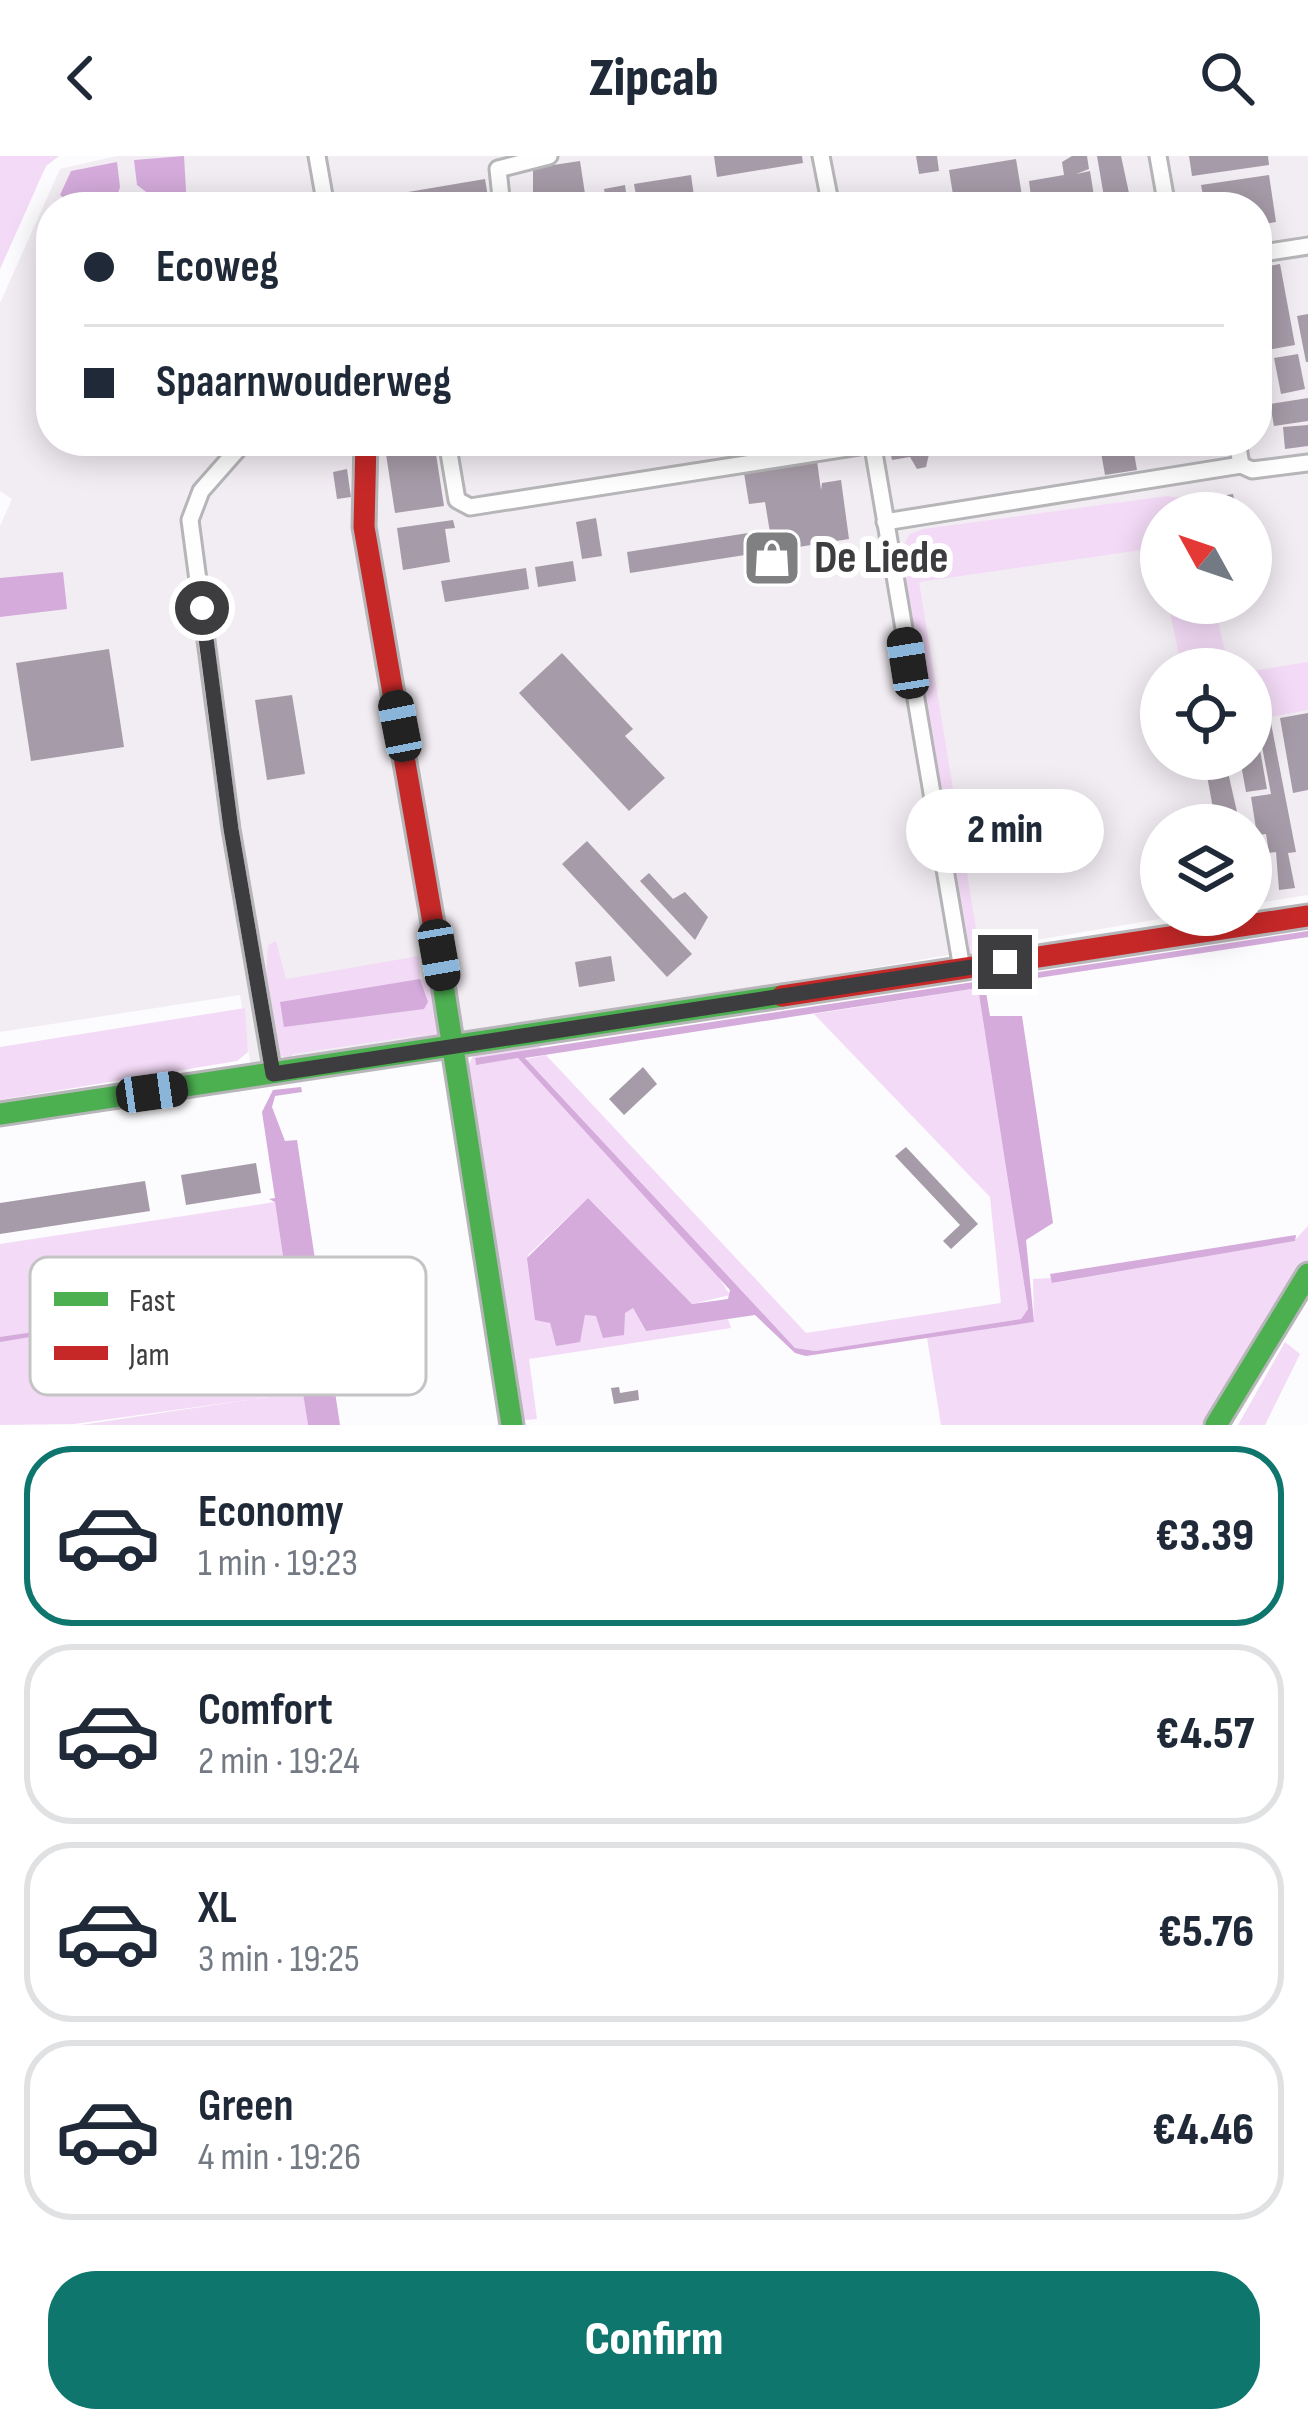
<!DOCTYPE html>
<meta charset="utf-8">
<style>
:root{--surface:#fff;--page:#f2f2f3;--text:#1f2937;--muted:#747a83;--line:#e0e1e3;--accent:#0f766e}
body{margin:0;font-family:"Sofia Sans Condensed",sans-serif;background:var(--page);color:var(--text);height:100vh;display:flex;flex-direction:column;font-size:45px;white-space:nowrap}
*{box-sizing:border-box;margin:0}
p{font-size:39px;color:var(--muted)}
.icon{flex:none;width:66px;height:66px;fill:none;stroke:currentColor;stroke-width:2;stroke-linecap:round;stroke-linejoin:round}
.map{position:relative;height:1269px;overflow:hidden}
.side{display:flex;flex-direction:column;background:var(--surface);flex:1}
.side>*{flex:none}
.banner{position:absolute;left:36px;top:36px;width:1236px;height:264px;border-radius:48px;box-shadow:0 6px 30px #0003;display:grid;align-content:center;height:264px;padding:0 48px;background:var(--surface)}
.needle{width:78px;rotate:310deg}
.fabs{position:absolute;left:1140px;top:336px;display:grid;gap:24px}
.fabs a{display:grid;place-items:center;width:132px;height:132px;border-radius:50%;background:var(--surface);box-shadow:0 6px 30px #0003;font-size:60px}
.end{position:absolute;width:54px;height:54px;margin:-27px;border:15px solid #3d3c3e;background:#fff;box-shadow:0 0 0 6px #fff}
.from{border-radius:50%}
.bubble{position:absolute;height:84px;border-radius:42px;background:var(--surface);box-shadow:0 6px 30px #0003;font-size:39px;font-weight:800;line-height:84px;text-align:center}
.car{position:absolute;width:36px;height:72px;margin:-36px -18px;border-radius:15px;box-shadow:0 0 9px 3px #0007;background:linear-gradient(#222 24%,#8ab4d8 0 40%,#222 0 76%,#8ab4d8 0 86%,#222 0)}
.banner b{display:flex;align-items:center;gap:42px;height:114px;font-size:45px}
.banner b+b{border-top:3px solid var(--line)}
.banner i{width:30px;height:30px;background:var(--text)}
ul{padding:21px 0 0;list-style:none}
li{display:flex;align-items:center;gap:36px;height:180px;margin:0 24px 18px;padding:0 24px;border:6px solid var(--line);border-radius:48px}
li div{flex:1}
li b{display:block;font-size:45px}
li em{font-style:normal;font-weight:800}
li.active{border-color:var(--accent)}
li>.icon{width:108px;height:108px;stroke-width:1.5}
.action{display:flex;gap:24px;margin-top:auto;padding:24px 48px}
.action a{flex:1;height:138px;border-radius:48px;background:var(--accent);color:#fff;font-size:48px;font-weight:800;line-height:138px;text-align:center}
header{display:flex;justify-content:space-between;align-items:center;height:156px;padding:0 48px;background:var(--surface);font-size:54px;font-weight:800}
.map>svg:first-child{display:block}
.built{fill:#f2edf3;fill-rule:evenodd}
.green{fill:#f3daf6;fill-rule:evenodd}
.water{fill:#d4abdb;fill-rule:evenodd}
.building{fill:#a69ba8}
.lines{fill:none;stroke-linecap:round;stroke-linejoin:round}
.street-casing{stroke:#b6b5b7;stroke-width:21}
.fast-casing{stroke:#b6b5b7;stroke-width:27}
.jam-casing{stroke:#b6b5b7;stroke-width:27}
.street{stroke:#fffeff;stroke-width:15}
.fast{stroke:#4caf50;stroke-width:21}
.jam{stroke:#c62828;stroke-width:21}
.route{stroke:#3d3c3e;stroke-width:15}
.labels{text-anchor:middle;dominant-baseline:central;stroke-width:12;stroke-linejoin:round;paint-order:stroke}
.poi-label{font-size:45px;font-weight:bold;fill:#3d3c3e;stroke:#fff;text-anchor:start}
.key{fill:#fff;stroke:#c5c4c5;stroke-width:3}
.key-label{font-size:33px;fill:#3d3c3e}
</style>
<header><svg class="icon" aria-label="back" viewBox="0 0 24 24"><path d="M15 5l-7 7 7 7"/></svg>Zipcab<svg class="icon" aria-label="search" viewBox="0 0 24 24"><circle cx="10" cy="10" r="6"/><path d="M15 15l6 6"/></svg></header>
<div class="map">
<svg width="1308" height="1269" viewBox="0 0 1308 1269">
<rect width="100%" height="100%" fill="#fcfbfd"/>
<path class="built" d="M117,0H1308V739L1251,748V669H1161V759H1183L468,881L251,912L240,839L0,876V370L12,343L0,335V147L60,13ZM51,51H1257V285H51ZM1161,357H1251V447H1161ZM1161,513H1251V603H1161Z"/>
<path class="green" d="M0,0H59L46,10L0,113Z
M1167,340L1188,343L1194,357H1161V412L1156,392L919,426L977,778L990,801L974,803L966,795L898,398L910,378L923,373Z
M1168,447H1214L1229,513H1182Z
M1308,506V554L1251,565V515Z
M276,785L286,823L419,800L420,823L430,825L434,814C439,839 449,862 433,884L292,905L429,878L293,898L289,903L278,898L266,827L268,789ZM420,824L423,853L284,871Z
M978,832L1028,1153L1021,1163L815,1195L795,1192L526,903L546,899L806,1177L1001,1147L990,1041L814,858Z
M245,852L248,896L237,905L0,944V891Z
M534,886L543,893L475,902L476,908L518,902L705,1100L730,1139L692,1148L588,1042L528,1099L535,1163L550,1167L556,1190L585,1159L633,1152L645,1174L728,1163L731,1172L529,1203L537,1263L526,1264L521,1260L468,910L475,896Z
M275,1046L302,1228L296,1234L303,1236L308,1269H81L275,1240L74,1268L0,1269V1185L199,1154L0,1182V1088Z
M1308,1070V1104L1208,1269H941L927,1182L1034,1166L1033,1123L1051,1122L1053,1127L1294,1085Z
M1285,1186L1300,1198L1265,1269H1238Z"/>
<path class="water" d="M184,0L187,51H166L137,29L134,4Z
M117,6L120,31L114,51H76L60,39L71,15Z
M63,416L67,453L0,461V422Z
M1308,775V781L985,830L990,860H1022L1053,1067L1026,1084L1034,1166L806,1200L795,1197L755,1159L646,1175L633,1152L625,1157L624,1179L603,1182L596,1160L585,1159L580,1186L556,1190L550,1167L535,1164L527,1102L588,1042L692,1148L728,1143L730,1134L518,902L476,909L475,902ZM978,832L1028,1153L1021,1163L815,1195L795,1192L525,902Z
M420,823L428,846L424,853L284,871L280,846Z
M301,931L302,936L275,940L272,951L285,985L297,984L340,1269H308L303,1237L296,1234L302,1228L289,1143L282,1140L288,1134L275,1046L269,1043L275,1042L262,956L273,934Z
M1296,1079L1295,1085L1052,1127L1050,1118Z
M272,1141L0,1186V1181Z"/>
<path class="building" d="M714,0H802L803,7L717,21Z
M916,0H937L939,15L919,18Z
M1072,0H1087L1089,13L1076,18L1090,15L1094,40L1032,49L1029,25L1064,19L1062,6Z
M1097,0H1121L1129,37L1104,41Z
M1189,0H1268L1269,9L1192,20Z
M1016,3L1023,46L955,51L949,14Z
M580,5L587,51H539L533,45V12Z
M691,19L695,47L638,51L634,28Z
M1269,19L1276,66L1257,69V51H1205L1201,29Z
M485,23L489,47L337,51V48Z
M625,29L628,51H607L604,33Z
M794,38L796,51H727V48Z
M1280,108L1295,189L1257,196V112Z
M1308,158V206H1306L1297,160Z
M1298,198L1305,233L1281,238L1274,202Z
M1308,242V265L1274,270L1270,248Z
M1308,269V290L1285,293L1283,271Z
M384,285H434L444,350L395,357Z
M467,285H536L537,288L469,298Z
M888,285H975L976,290L929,298L926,311L917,313L910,301L892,304Z
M1099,285H1132L1137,314L1105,319Z
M1138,285H1187L1188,291L1140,296Z
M817,305L821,334L822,327L841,324L849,383L773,395L765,346L749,348L744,317Z
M347,313L351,341L337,343L333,316Z
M1233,338L1237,357H1215L1213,341Z
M596,362L602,400L582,403L576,366Z
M453,364L455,372L445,373L450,406L403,414L397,372Z
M767,374L770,395L630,417L627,396Z
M573,405L576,425L538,431L535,411Z
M526,412L529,433L445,446L441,425Z
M109,493L124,591L31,605L16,507Z
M562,497L633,573L625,580L665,622L629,655L519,537Z
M292,539L305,618L267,624L255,544Z
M1308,557V634L1293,637L1280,562Z
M1270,562L1296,696L1288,697L1295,732L1279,734L1276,696L1269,697L1266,678L1257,679L1251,641L1271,638L1257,564Z
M1255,566L1267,633L1246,636L1240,603H1251V567Z
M1204,603H1225L1240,669H1216Z
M587,685L692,798L667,821L562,708Z
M649,717L673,743L685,736L708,761L695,784L640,725Z
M611,800L615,825L579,831L575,806Z
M643,911L657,928L624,959L609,943Z
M906,991L978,1068L951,1093L943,1085L960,1069L895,1000Z
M256,1007L261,1037L186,1049L181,1019Z
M145,1025L150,1055L0,1078V1047Z
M619,1231L620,1237L638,1234L639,1244L614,1248L611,1232Z"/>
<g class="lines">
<g class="street-casing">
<path id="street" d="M317,0L326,51
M821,0L831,51
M1158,0L1167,51
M502,51L498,13L549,0
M1257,98L1308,90
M245,285L201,335L190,364L231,673L273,918
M447,285L457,344L470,351L873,288
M872,285L962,813
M1237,285L1241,309
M885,366L1241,309L1252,314L1308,307"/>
</g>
<g class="fast-casing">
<path id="fast" d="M437,790L512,1269
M0,958L782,840
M1216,1269L1308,1118"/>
</g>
<g class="jam-casing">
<path id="jam" d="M366,285L364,371L437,790
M782,840L1308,760"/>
</g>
<use href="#street" class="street"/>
<use href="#fast" class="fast"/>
<use href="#jam" class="jam"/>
</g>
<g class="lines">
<path class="route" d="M202,452L231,673L273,918L1005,806"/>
</g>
<defs>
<g id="shop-square" transform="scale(3)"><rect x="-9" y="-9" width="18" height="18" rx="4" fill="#807f81" stroke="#fff"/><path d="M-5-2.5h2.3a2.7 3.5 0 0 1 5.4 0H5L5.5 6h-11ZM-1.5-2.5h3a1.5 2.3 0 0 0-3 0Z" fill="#fff"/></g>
</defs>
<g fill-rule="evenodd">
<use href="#shop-square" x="772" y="402"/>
</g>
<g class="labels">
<g class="poi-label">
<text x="814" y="402">De Liede</text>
</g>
</g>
<rect x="30" y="1101" width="396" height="138" rx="18" class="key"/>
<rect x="54" y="1136" width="54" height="14" fill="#4caf50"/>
<rect x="54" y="1190" width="54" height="14" fill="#c62828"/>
<g class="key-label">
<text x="129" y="1155">Fast</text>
<text x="129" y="1209">Jam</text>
</g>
</svg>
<div class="fabs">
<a><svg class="needle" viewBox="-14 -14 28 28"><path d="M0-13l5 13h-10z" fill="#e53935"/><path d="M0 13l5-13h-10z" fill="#747a83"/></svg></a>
<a><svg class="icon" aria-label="locate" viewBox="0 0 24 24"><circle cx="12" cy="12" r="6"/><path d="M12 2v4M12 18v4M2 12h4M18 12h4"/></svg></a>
<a><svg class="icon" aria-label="layers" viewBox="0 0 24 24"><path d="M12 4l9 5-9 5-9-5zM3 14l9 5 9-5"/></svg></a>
</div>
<i class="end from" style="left:202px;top:452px"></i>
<i class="end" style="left:1005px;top:806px"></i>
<div class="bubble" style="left:906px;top:633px;width:198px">2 min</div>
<i class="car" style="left:908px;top:507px;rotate:351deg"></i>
<i class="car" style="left:400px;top:570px;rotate:349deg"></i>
<i class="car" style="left:439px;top:799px;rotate:170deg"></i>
<i class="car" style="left:152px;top:936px;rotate:82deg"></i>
<div class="banner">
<b><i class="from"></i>Ecoweg</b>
<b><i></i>Spaarnwouderweg</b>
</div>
</div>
<section class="side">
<ul>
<li class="active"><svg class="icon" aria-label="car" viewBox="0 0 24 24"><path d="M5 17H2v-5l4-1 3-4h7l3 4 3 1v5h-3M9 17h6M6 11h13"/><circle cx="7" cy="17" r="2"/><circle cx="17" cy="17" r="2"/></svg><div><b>Economy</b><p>1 min · 19:23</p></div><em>€3.39</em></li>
<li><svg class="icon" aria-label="car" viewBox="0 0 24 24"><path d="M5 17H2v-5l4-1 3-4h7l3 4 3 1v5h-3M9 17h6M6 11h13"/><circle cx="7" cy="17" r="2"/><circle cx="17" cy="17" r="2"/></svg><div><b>Comfort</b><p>2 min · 19:24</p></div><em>€4.57</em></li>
<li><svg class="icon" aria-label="car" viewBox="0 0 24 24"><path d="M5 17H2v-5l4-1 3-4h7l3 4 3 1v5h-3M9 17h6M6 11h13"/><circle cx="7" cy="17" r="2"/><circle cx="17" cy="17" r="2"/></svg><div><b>XL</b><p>3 min · 19:25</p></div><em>€5.76</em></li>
<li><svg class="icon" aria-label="car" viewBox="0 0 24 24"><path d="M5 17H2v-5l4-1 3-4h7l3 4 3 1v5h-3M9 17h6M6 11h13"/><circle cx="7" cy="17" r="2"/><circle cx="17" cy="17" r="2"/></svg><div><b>Green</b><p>4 min · 19:26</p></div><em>€4.46</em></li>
</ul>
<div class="action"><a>Confirm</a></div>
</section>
